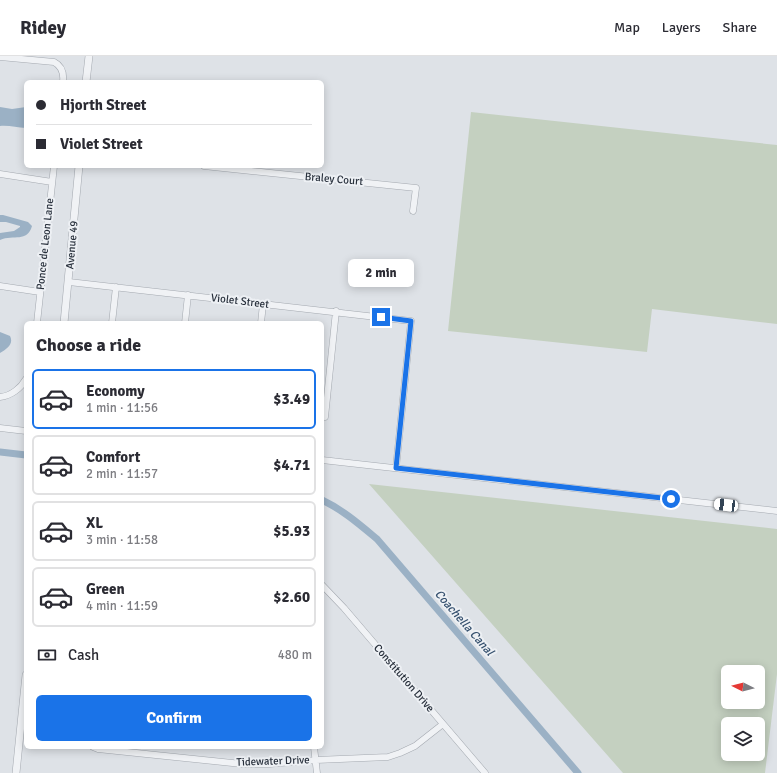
<!DOCTYPE html>
<meta charset="utf-8">
<style>
:root{--surface:#fff;--page:#f2f2f3;--text:#2b2b33;--muted:#7c7c81;--line:#e1e1e2;--accent:#1a73e8}
body{margin:0;font-family:Signika,sans-serif;background:var(--page);color:var(--text);height:100vh;display:flex;flex-direction:column;font-size:15px;white-space:nowrap}
*{box-sizing:border-box;margin:0}
p{font-size:13px;color:var(--muted)}
.icon{flex:none;width:22px;height:22px;fill:none;stroke:currentColor;stroke-width:2;stroke-linecap:round;stroke-linejoin:round}
.map{position:relative;flex:1;overflow:hidden}
.sheet{position:absolute;left:24px;top:265px;width:300px;height:428px;display:flex;flex-direction:column;background:var(--surface);border-radius:6px;box-shadow:0 2px 10px #0003}
.sheet>*{flex:none}
.hud{position:absolute;left:24px;top:24px;width:300px;height:88px;border-radius:6px;box-shadow:0 2px 10px #0003;display:grid;align-content:center;height:88px;padding:0 12px;background:var(--surface)}
.needle{width:26px;rotate:276deg}
.fabs{position:absolute;left:721px;top:609px;display:grid;gap:8px}
.fabs a{display:grid;place-items:center;width:44px;height:44px;border-radius:6px;background:var(--surface);box-shadow:0 2px 10px #0003;font-size:20px}
.end{position:absolute;width:18px;height:18px;margin:-9px;border:5px solid #1a73e8;background:#fff;box-shadow:0 0 0 2px #fff}
.from{border-radius:50%}
.bubble{position:absolute;height:28px;border-radius:6px;background:var(--surface);box-shadow:0 2px 10px #0003;font-size:13px;font-weight:800;line-height:28px;text-align:center}
.car{position:absolute;width:12px;height:24px;margin:-12px -6px;border-radius:5px;box-shadow:0 0 3px 1px #0007;background:linear-gradient(#fff 24%,#345 0 40%,#fff 0 76%,#345 0 86%,#fff 0)}
.hud b{display:flex;align-items:center;gap:14px;height:38px;font-size:15px}
.hud b+b{border-top:1px solid var(--line)}
.hud i{width:10px;height:10px;background:var(--text)}
ul{padding:0;list-style:none}
li{display:flex;align-items:center;gap:12px;height:60px;margin:0 8px 6px;padding:0 4px;border:2px solid var(--line);border-radius:6px}
li div{flex:1}
li b{display:block;font-size:15px}
li em{font-style:normal;font-weight:800}
li.selected{border-color:var(--accent)}
li>.icon{width:36px;height:36px;stroke-width:1.5}
h2{padding:0 12px;font-size:18px;line-height:48px}
.pay{display:flex;align-items:center;gap:10px;height:44px;padding:0 12px;font-size:15px}
.pay p{margin-inline-start:auto}
.primary-button{display:flex;gap:8px;margin-top:auto;padding:8px 12px}
.primary-button a{flex:1;height:46px;border-radius:6px;background:var(--accent);color:#fff;font-size:16px;font-weight:800;line-height:46px;text-align:center}
header{display:flex;align-items:center;gap:24px;box-sizing:border-box;height:56px;padding:0 20px;background:var(--surface);border-bottom:1px solid var(--line)}
header strong{font-size:19px}
nav{display:flex;gap:22px;margin-inline-start:auto;font-size:14px}
.map>svg:first-child{display:block}
.green{fill:#c4d0c0;fill-rule:evenodd}
.water{fill:#9bb1c5}
.lines{fill:none;stroke-linecap:round;stroke-linejoin:round}
.canal{stroke:#9bb1c5;stroke-width:7}
.minor-casing{stroke:#a4a9b0;stroke-width:7}
.tertiary-casing{stroke:#a4a9b0;stroke-width:8}
.minor{stroke:#f0f2f5;stroke-width:6}
.tertiary{stroke:#f0f2f5;stroke-width:7}
.route{stroke:#1a73e8;stroke-width:5}
.labels{text-anchor:middle;dominant-baseline:central;stroke-width:4;stroke-linejoin:round;paint-order:stroke}
.street-label{font-size:11px;fill:#28303c;stroke:#edf0f4}
.water-label{font-size:12px;font-style:italic;fill:#35506e;stroke:#edf0f4}
</style>
<header>
<strong>Ridey</strong>
<nav><a>Map</a><a>Layers</a><a>Share</a></nav>
</header>
<div class="map">
<svg width="777" height="717" viewBox="0 0 777 717">
<rect width="100%" height="100%" fill="#dee2e7"/>
<path class="green" d="M471,56L777,89V268L652,253L647,296L448,275Z
M369,428L777,473V618L765,717H623ZM728,616H758V646H728ZM728,668H758V698H728Z"/>
<path class="water" d="M0,51L12,53L26,51V72C17,72 9,69 0,70Z
M0,159H3L28,166L32,170C27,187 14,178 0,184V177L14,175L20,171V170L6,166H0Z
M0,276L10,280C14,288 7,293 0,297Z"/>
<g class="lines">
<path class="canal" d="M0,396L26,399
M322,444C343,454 359,468 377,483L578,717"/>
<g class="minor-casing">
<path id="minor" d="M0,1L54,6C62,10 64,17 63,26
M204,110L416,132L413,155
M0,118L52,126
M69,226L411,265L396,412
M0,230L40,236
M37,267L54,110
M112,267L116,231
M185,267L188,239
M261,267L263,248
M0,341C11,340 21,332 26,323
M325,361L336,255
M0,372L26,375
M322,404L777,455
M322,529L344,552L485,717
M93,691L98,693L242,708H269L316,704L388,701L400,697L415,690L443,668
M314,691L317,717"/>
</g>
<g class="tertiary-casing">
<path id="tertiary" d="M86,26L89,0
M64,267L79,110
M16,717L26,619"/>
</g>
<use href="#minor" class="minor"/>
<use href="#tertiary" class="tertiary"/>
</g>
<g class="lines">
<path class="route" d="M381,261L411,265L396,412L671,443"/>
</g>
<g class="labels">
<g class="street-label">
<text transform="translate(334 123) rotate(5)">Braley Court</text>
<text transform="translate(45 188) rotate(-84)">Ponce de Leon Lane</text>
<text transform="translate(72 189) rotate(-85)">Avenue 49</text>
<text transform="translate(240 245) rotate(7)">Violet Street</text>
<text transform="translate(404 622) rotate(49)">Constitution Drive</text>
<text transform="translate(273 705) rotate(-2)">Tidewater Drive</text>
</g>
<g class="water-label">
<text transform="translate(464 567) rotate(49)">Coachella Canal</text>
</g>
</g>
</svg>
<div class="fabs">
<a><svg class="needle" viewBox="-14 -14 28 28"><path d="M0-13l5 13h-10z" fill="#e53935"/><path d="M0 13l5-13h-10z" fill="#7c7c81"/></svg></a>
<a><svg class="icon" aria-label="layers" viewBox="0 0 24 24"><path d="M12 4l9 5-9 5-9-5zM3 14l9 5 9-5"/></svg></a>
</div>
<i class="end from" style="left:671px;top:443px"></i>
<i class="end" style="left:381px;top:261px"></i>
<div class="bubble" style="left:348px;top:203px;width:66px">2 min</div>
<i class="car" style="left:726px;top:449px;rotate:277deg"></i>
<div class="hud">
<b><i class="from"></i>Hjorth Street</b>
<b><i></i>Violet Street</b>
</div>
<section class="sheet">
<h2>Choose a ride</h2>
<ul>
<li class="selected"><svg class="icon" aria-label="car" viewBox="0 0 24 24"><path d="M5 17H2v-5l4-1 3-4h7l3 4 3 1v5h-3M9 17h6M6 11h13"/><circle cx="7" cy="17" r="2"/><circle cx="17" cy="17" r="2"/></svg><div><b>Economy</b><p>1 min · 11:56</p></div><em>$3.49</em></li>
<li><svg class="icon" aria-label="car" viewBox="0 0 24 24"><path d="M5 17H2v-5l4-1 3-4h7l3 4 3 1v5h-3M9 17h6M6 11h13"/><circle cx="7" cy="17" r="2"/><circle cx="17" cy="17" r="2"/></svg><div><b>Comfort</b><p>2 min · 11:57</p></div><em>$4.71</em></li>
<li><svg class="icon" aria-label="car" viewBox="0 0 24 24"><path d="M5 17H2v-5l4-1 3-4h7l3 4 3 1v5h-3M9 17h6M6 11h13"/><circle cx="7" cy="17" r="2"/><circle cx="17" cy="17" r="2"/></svg><div><b>XL</b><p>3 min · 11:58</p></div><em>$5.93</em></li>
<li><svg class="icon" aria-label="car" viewBox="0 0 24 24"><path d="M5 17H2v-5l4-1 3-4h7l3 4 3 1v5h-3M9 17h6M6 11h13"/><circle cx="7" cy="17" r="2"/><circle cx="17" cy="17" r="2"/></svg><div><b>Green</b><p>4 min · 11:59</p></div><em>$2.60</em></li>
</ul>
<div class="pay"><svg class="icon" aria-label="cash" viewBox="0 0 24 24"><path d="M3 7h18v10H3z"/><circle cx="12" cy="12" r="2"/></svg>Cash<p>480 m</p></div>
<div class="primary-button"><a>Confirm</a></div>
</section>
</div>
